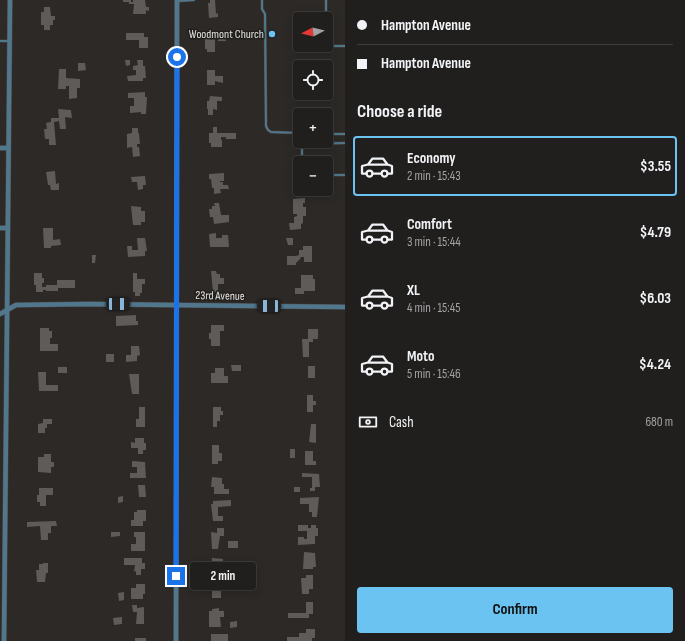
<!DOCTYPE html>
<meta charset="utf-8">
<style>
:root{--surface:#211f1d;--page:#292726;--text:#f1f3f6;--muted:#a2a2a4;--line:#3e3d3b;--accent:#6bc3f2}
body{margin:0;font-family:"Sofia Sans Condensed",sans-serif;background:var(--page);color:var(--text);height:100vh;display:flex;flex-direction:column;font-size:15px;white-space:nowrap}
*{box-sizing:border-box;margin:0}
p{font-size:13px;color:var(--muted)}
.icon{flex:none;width:22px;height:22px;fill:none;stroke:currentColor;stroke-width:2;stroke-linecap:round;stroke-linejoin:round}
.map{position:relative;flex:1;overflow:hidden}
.panel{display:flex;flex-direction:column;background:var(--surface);width:340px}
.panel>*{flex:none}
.hud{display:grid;align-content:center;height:88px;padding:0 12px;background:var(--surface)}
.needle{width:26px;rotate:263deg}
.fabs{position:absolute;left:293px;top:12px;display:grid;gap:8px}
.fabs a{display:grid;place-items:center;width:40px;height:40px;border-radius:4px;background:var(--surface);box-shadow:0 2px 10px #0003,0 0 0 1px var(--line);font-size:20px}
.end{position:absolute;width:18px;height:18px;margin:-9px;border:5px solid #1a73e8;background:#fff;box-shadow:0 0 0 2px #fff}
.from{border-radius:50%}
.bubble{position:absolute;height:28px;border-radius:4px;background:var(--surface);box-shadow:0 2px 10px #0003,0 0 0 1px var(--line);font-size:13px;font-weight:700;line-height:28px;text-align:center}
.car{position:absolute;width:12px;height:24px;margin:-12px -6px;border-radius:5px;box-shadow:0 0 3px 1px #0007;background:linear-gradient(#222 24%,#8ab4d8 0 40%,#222 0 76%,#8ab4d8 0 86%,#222 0)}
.hud b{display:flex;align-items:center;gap:14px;height:38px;font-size:15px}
.hud b+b{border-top:1px solid var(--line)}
.hud i{width:10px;height:10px;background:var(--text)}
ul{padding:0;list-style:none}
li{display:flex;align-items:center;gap:12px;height:60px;margin:0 8px 6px;padding:0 4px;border:2px solid transparent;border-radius:4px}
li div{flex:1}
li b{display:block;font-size:15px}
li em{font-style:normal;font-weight:700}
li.selected{border-color:var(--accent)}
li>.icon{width:36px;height:36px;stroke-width:1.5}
h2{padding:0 12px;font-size:18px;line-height:48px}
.pay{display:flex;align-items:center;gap:10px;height:44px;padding:0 12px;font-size:15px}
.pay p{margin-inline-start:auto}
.cta{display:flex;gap:8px;margin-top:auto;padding:8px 12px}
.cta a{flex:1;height:46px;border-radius:4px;background:var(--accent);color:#111;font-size:16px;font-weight:700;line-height:46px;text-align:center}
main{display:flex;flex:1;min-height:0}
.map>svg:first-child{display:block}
.building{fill:#5e5b58}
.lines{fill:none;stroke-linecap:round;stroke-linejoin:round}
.service-casing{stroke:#494644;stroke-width:3}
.minor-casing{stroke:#494644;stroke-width:5.5}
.service{stroke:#51778d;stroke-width:2}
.minor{stroke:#51778d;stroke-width:4.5}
.route{stroke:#1a73e8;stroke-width:5}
.poi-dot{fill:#6bc3f2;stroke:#22201d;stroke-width:1.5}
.labels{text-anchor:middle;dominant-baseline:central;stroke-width:3;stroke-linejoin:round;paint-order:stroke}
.poi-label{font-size:12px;fill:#e3e1df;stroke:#22201d;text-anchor:end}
.street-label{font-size:12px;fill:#e3e1df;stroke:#22201d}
</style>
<main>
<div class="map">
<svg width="345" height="641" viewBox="0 0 345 641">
<rect width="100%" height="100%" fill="#2c2927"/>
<path class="building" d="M123,0H131V2H133V0H145L146,7H149V11L146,10V14H133L134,4H129V2H123Z
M210,0H215L216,14L218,13V17L209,18L208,3H210Z
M44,7H50L51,16H55V20H53V25H50V30H44V25H41V12H44Z
M126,33H144V37H148V48H139V40H126Z
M218,34H226V41H218Z
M205,39H215V52H207V49H205Z
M125,60H130V65L126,66Z
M137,60H143V66H145L146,78H143V81H128L127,76L136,75V70H133V66L138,65Z
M78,63H85L86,70L78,71Z
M59,69H66V78L80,79V88H77V98L69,99V86H66V89H58Z
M207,70H215V76H223V83L215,81V85H207Z
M145,92V97H147L146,114H141V112L130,113V106H134V98H128V93Z
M210,96L222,97V101H217V110L213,109V115H208V109H207V101H209Z
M58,109L71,110L72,118L65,117L66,129H60L59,121L54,122L56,145H49V139H45L44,129H47L46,123L51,122V118H59Z
M213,127H217V133H236V139H226V137H221V140H222V147H211V143H209V133H213Z
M132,128H138V133H139L140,144H137V147H139L140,156L133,157L132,147L127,148V134L132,133Z
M55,171L56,184L59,183V190H51L50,185H48L46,172Z
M224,173V181H220V182H223V185H228L229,189H220L221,193L214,194V188H212L211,179H209V174Z
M145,176L146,185H143V189L138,190L137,182H132L131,177Z
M305,198V203H303V207H306V216H303V223L301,224V229L290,230L289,223H294V217L297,216V214H293V199Z
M214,203H219L221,215H229V222L214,224L213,217H210L209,209H212V206H215Z
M131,206L141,207V211H145V222H141V225H133Z
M43,228H53V240L60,239L61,245L51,246V248H44Z
M216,233V238H222V235H228L229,247H210L209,234Z
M137,238H145L147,251H145V256L128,257L127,246H132V250H138Z
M286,238H293V245H288Z
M303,246H312V262H304V257H300L301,258L296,263V265H287V256H296L299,255V250H303Z
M92,255H96L95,263H92Z
M211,271H216L217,274H220V278H224V284H218V292H213Z
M34,273H42V278H44V283H42V287H46V285H57V280H75V288H58V291H46V290H43V292H36V285H34Z
M133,273H137V279H145V284H142V293H140V296H135V292H133Z
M301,275H313V279H315V291H304V294H295V288H301Z
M136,315V321H138V325L116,326V316Z
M211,325H224V331H220V346H211V339H209V333H211Z
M40,328H49V331H52V338H50V344H58V351H40Z
M308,329H318V339H313V342H309V357H303L302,339H308Z
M131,346H139L140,355L137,356V361L126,362V355H131Z
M106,354H114V362H106Z
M231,365H241V371H232Z
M308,366H315V378H308Z
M58,367H67V373H58Z
M215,368H224V376H228V383H211V373H215Z
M38,372H46V385H58V391H39Z
M129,374H139V394H132Z
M307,395H313V401H316V405H313V412H307Z
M139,407H145V427H136V419H139Z
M213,407H221V411H223V415H220V421H217V427H213Z
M43,419H52V424H47V428H45V433H38V424L43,423Z
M311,424H316V443L309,442Z
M135,438H144V443H146V450H143V454H138V448H131V442L135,443Z
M212,445H219V453H222V461H218V464H212Z
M290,449H295V458H290Z
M305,451H313V461H316V465H305Z
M44,454H51V462H54V467H51V473L38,472V457H44Z
M132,461L145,462L146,478H130V473H137V467H132Z
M302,473L319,474L320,487H315V491H310V488H312V477H302Z
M212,477L222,478V484H224V489H229V494H214V487H211Z
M138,485H145L146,497H139Z
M294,487H300V492H294Z
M39,488H53V495H46V506H40V502H37V495H39Z
M123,496V502L118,503V497Z
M319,497L317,517H312V512H309V504H300V498Z
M231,500V506L218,507V516H223V521H213L211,504H213V501Z
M137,510H146V521H143V526H131V520H134V512H137Z
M56,521L57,526H51V533H48V540H41L40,526L27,527V522Z
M298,525H308V528H311V525H316V528H318V536H315V544L298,545V537H304V539H307V531H298Z
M217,528H224V536H220L218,549H212L211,532L217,533Z
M111,532H120V536L111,537Z
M134,532H145V551H131V544H136V537H134Z
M228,541H238V548H228Z
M304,552L315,553L316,567H313V569H303Z
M124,558H142V563H145V569H141V575H136V571L134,572L135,565H124Z
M212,558L223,559V572H211Z
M43,563H48V573H46L45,582H37L36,570H39V564H43Z
M306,575H313V589H309V594H302L301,578H306Z
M136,584H145V594H143V599H131V588H136Z
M212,585H221V598H212Z
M124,592V600L119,601L118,593Z
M306,602H313V614H309V618H288V613H306Z
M132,605H137V608L144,607V624H136L137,612H133Z
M219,608V611H224V617H220L221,627H209V611H212V609Z
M122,617V624L114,625L113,618Z
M237,621V627L230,628V622Z
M306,629H315V638H312V641H287V637H299V633H306Z
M211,634H228V641H211Z
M135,638H146V641H135Z"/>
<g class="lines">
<g class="service-casing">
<path id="service" d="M262,0V9L265,14L266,126L268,130L271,132L300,133
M326,0V46
M178,1L194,0
M0,41H9
M315,46H345
M326,134H345
M302,163V147L303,144L345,143
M326,175H345"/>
</g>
<g class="minor-casing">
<path id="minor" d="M0,148H8
M0,228H8
M0,314L16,305L89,304L345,307
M4,641L10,0
M176,641L177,0"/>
</g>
<use href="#service" class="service"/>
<use href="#minor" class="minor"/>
</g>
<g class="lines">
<path class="route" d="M176,576L177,57"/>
</g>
<circle class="poi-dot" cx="272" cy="34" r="4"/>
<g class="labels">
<g class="poi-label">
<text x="264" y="34">Woodmont Church</text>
</g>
<g class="street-label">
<text transform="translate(220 296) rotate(1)">23rd Avenue</text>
</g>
</g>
</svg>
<div class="fabs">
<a><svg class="needle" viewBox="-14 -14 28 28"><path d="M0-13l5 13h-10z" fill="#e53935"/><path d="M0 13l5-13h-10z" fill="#a2a2a4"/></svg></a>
<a><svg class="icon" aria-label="locate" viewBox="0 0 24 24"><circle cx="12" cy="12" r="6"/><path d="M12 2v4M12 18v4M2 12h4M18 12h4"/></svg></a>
<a>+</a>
<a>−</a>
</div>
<i class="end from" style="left:177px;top:57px"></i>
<i class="end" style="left:176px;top:576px"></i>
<div class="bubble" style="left:190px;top:562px;width:66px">2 min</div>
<i class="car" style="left:118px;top:304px;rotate:90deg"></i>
<i class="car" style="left:269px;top:306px;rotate:271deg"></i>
</div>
<section class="panel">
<div class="hud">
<b><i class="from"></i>Hampton Avenue</b>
<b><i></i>Hampton Avenue</b>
</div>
<h2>Choose a ride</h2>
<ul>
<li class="selected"><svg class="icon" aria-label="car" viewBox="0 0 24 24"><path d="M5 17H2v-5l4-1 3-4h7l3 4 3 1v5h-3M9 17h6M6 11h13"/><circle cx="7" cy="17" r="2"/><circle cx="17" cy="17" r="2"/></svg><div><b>Economy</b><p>2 min · 15:43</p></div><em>$3.55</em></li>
<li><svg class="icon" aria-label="car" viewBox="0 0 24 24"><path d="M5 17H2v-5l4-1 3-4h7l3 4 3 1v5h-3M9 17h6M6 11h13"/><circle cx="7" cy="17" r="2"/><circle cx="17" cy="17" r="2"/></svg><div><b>Comfort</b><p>3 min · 15:44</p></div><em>$4.79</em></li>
<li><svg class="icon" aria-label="car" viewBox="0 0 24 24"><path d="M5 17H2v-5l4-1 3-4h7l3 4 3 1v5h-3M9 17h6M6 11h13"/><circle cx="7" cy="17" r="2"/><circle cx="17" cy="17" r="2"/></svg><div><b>XL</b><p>4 min · 15:45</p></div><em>$6.03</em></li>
<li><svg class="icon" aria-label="car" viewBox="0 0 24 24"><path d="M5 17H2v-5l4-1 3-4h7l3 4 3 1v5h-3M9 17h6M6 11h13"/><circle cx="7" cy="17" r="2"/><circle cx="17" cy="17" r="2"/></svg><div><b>Moto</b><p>5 min · 15:46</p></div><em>$4.24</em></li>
</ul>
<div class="pay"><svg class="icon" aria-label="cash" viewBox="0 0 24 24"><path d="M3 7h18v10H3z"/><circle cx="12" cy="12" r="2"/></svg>Cash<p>680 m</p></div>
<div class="cta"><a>Confirm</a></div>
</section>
</main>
